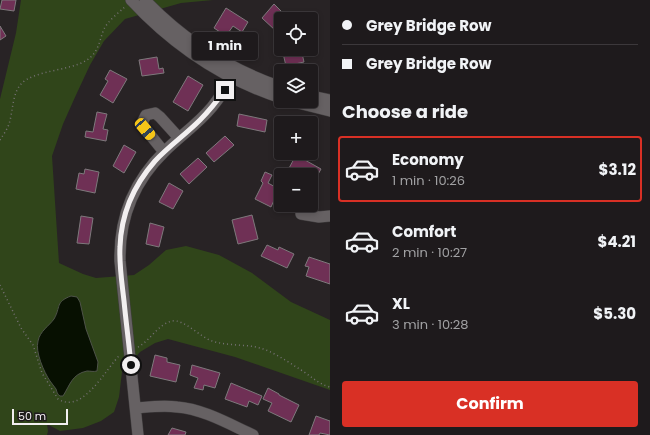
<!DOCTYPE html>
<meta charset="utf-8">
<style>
:root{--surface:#1e1a1c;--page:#2b2729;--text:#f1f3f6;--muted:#a1a1a3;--line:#3c383b;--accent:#d93025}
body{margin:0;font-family:Poppins,sans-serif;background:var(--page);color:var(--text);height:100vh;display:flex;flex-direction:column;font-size:15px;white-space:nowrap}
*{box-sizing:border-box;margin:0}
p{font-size:13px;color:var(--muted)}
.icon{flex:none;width:22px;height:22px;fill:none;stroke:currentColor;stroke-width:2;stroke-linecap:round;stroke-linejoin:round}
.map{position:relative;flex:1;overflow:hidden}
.sheet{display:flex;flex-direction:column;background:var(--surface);width:320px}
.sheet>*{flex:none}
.top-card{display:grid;align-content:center;height:88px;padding:0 12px;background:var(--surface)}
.buttons{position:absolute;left:274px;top:12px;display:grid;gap:8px}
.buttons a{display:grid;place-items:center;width:44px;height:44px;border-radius:4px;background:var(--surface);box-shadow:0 2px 6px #0003,0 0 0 1px var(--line);font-size:20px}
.scale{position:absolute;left:12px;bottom:10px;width:56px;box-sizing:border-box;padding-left:4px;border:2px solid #f2eff0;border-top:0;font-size:11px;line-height:14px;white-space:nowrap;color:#f2eff0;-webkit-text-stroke:3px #1e1a1c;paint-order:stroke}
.end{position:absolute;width:18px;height:18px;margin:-9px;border:5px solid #f2eff0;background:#111;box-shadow:0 0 0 2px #111}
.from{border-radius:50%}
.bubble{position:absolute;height:28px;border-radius:4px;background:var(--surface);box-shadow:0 2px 6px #0003,0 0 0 1px var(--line);font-size:13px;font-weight:700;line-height:28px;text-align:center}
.car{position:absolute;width:12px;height:24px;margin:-12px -6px;border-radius:5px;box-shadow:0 0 3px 1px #0007;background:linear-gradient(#f5c518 24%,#345 0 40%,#f5c518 0 76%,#345 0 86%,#f5c518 0)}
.top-card b{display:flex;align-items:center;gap:14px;height:38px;font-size:15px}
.top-card b+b{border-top:1px solid var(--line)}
.top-card i{width:10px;height:10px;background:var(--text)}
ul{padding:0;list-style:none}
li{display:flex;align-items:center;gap:12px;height:66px;margin:0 8px 6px;padding:0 4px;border:2px solid transparent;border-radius:4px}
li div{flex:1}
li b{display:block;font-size:15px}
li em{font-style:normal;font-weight:700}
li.selected{border-color:var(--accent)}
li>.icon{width:36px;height:36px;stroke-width:1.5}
h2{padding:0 12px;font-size:18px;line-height:48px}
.cta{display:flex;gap:8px;margin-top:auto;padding:8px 12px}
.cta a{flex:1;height:46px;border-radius:4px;background:var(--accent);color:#fff;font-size:16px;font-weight:700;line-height:46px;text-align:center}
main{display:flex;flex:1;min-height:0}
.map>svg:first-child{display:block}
.green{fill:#30451a}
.water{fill:#071001;stroke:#4e5349}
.building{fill:#6f3055;stroke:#7e797c}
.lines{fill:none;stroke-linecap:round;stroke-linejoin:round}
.minor-casing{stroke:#423f40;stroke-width:12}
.path{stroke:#757173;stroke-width:1.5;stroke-dasharray:1 3;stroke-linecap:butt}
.minor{stroke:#666163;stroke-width:11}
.route{stroke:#f2eff0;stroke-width:5}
</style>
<main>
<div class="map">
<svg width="330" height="435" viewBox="0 0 330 435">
<rect width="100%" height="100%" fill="#282325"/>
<path class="green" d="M21,0H213L181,3L125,19L104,41L90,65L76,95L63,124L52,156L59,263L83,274L96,278L134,275L149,265L166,250L186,246L219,255L252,273L291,302L330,320V390L235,357L168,339L155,343L140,352L122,372L119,397L114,412L101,421L83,428L60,431L47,424L48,431L47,435H0V99L16,33Z"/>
<path class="water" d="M71,296L77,297L80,302L86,329L98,362L97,371C93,372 91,371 87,371C72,374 70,385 63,396H60C57,394 57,392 56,389C54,386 52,384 50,381C44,372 35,352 38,341C40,331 49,326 54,319C61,307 55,302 71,296Z"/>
<path class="building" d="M2,0H16L14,11L0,9Z
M274,4L288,18L281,19V25L276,31L262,18Z
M226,8L248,22L242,32L233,26L226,36L214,28Z
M0,26L6,36L0,40Z
M282,49H301L304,62L286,66Z
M157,57L159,69L163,68L164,73L142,76L139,60Z
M110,70L127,79L113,103L100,95L108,81L105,79Z
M188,76L203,85L188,111L173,102Z
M97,112L107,114L103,129L108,130L106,141L85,137L86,131L93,132Z
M239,114L267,120L265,132L237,126Z
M225,136L234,145L214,162L206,153Z
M124,145L136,152L124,173L113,166Z
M296,155L321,169L312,185L311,175H293L287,172Z
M198,158L207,167L189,184L180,174Z
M85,169L99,172L95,193L76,189L79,173L84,174Z
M265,172L272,175L268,183L279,189L271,207L255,199L263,183L261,181Z
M169,183L183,191L173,209L159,202Z
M252,215L258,239L238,244L232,220Z
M81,216L93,218L89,244L77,243Z
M150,223L164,227L159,247L146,244Z
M267,245L278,250L279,247L294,254L287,268L261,256Z
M309,257L330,264V284L306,276L309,267L305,266Z
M155,355L167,358V362L180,365L176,382L150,376Z
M192,365L220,373L215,388L204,385L203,390L194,388L198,378L190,375Z
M231,383L262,396L258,405L249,401L247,407L225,399Z
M268,388L279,394V395L299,405L291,422L268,411L272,403L263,399Z
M316,416L330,421V435L320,433L319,435H309Z
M172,428L186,432L185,435H168Z"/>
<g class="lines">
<g class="minor-casing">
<path id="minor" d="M131,0C172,44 223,79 281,98
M145,0C183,40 229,69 281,87
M311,96L330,100
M290,101L330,111
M164,152L143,126V121L146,115L155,113L160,117L179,138
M301,214L319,217L330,216
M136,408C149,407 163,405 177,407C203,409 229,424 253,435
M138,435L120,261C119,219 134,181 165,151C180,136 198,124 212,107C222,95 229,82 236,68"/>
</g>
<path class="path" d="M0,140C3,135 7,130 9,124C13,112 12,94 21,84C34,70 70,71 87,60C99,52 99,41 104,29C108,21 118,13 125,7
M0,285L21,328L33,345L42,373L58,399C83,415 106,368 120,355
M138,347C150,341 158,324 172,321C184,319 200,337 212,341C230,347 249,343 266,350C278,355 290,363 301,370C311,376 318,384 330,387"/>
<use href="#minor" class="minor"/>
</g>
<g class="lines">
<path class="route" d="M131,365C129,344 126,322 124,301C122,283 119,265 120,247C121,215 134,185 155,161C169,146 185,135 200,120C209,111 217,101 225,90"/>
</g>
</svg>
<div class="buttons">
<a><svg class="icon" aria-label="locate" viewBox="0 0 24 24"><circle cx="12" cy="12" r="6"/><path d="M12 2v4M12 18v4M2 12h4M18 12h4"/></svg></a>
<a><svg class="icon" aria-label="layers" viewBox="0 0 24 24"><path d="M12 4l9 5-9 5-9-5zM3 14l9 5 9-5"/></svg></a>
<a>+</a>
<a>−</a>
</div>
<div class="scale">50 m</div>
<i class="end from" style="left:131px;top:365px"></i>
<i class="end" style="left:225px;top:90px"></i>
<div class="bubble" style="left:192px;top:32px;width:66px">1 min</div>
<i class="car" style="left:145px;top:129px;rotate:140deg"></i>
</div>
<section class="sheet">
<div class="top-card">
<b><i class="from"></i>Grey Bridge Row</b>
<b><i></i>Grey Bridge Row</b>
</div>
<h2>Choose a ride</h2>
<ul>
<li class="selected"><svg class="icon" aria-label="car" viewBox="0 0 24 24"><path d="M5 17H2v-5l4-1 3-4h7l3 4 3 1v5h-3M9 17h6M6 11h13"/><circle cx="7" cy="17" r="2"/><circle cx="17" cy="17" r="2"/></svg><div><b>Economy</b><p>1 min · 10:26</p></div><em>$3.12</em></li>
<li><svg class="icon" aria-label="car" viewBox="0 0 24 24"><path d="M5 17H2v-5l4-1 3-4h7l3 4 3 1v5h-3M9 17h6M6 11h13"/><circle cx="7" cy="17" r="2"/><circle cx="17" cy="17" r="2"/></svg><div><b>Comfort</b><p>2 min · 10:27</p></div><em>$4.21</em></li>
<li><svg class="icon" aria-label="car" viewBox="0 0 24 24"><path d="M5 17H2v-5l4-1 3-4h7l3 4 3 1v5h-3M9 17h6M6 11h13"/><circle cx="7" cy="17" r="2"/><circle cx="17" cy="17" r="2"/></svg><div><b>XL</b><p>3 min · 10:28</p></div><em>$5.30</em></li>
</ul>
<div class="cta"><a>Confirm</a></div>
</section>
</main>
